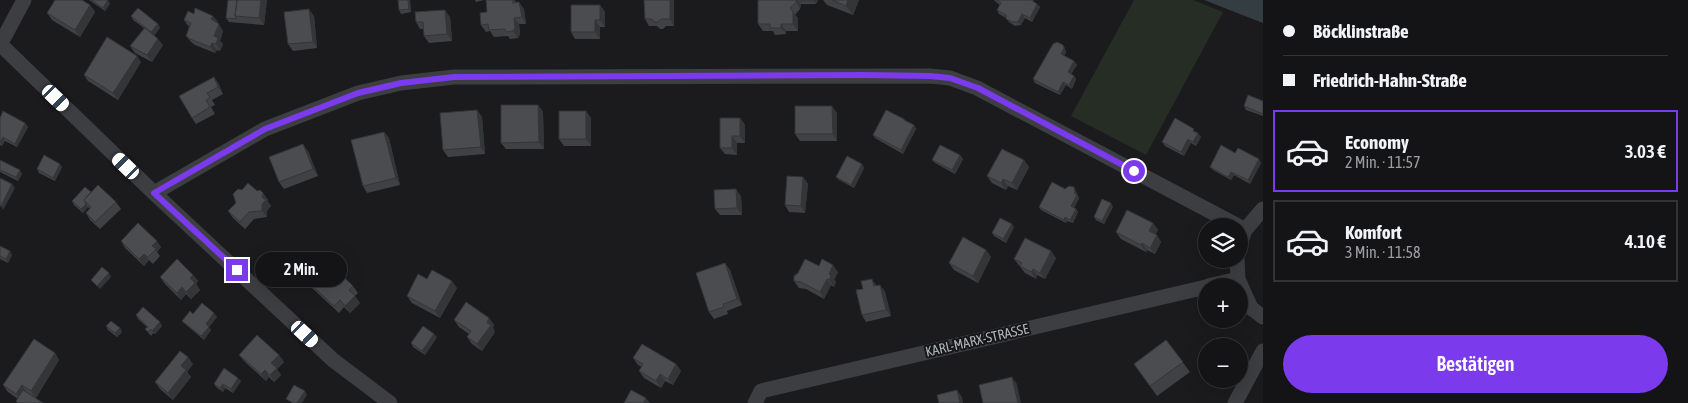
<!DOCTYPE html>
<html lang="de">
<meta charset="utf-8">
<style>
:root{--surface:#141416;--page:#1d1d1f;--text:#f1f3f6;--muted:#9d9ea1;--line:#333335;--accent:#7c3aed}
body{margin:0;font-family:"Asap Condensed",sans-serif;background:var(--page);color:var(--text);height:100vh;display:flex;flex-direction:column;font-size:19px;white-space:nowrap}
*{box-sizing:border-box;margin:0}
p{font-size:16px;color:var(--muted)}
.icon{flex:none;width:28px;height:28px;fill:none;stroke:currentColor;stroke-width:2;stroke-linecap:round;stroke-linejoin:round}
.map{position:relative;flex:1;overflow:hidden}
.sheet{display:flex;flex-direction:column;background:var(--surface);width:425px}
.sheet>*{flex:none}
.guide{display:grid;align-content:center;height:110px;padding:0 20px;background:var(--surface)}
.buttons{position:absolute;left:1198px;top:218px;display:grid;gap:10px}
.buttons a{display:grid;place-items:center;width:50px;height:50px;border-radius:50%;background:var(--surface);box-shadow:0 5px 20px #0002,0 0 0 1px var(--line);font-size:25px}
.end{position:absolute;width:22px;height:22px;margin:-11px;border:6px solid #7c3aed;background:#fff;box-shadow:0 0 0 2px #fff}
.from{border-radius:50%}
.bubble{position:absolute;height:35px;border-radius:18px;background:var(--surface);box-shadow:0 5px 20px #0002,0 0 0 1px var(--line);font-size:16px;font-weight:600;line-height:35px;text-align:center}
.car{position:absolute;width:15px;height:30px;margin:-15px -8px;border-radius:6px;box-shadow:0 0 4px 1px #0007;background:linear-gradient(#fff 24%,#345 0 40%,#fff 0 76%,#345 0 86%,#fff 0)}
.guide b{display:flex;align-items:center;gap:18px;height:48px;font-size:19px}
.guide b+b{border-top:1px solid var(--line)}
.guide i{width:12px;height:12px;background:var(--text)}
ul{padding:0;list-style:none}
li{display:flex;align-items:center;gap:15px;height:82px;margin:0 10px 8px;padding:0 10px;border:2px solid var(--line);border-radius:0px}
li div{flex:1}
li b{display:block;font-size:19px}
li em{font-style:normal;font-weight:600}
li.on{border-color:var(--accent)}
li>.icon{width:45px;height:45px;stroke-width:1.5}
.primary-button{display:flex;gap:10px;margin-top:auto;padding:10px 20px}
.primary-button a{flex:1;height:58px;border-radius:30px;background:var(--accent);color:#fff;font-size:20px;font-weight:600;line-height:58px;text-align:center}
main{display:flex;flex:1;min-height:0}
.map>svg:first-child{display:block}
.green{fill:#252d25}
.water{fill:#343e42}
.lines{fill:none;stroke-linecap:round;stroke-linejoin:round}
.minor{stroke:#3c3e42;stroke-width:15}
.wall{fill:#404144}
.shaded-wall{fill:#343537}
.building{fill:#4a4c4f;stroke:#343537}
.route{stroke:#7c3aed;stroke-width:6}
.labels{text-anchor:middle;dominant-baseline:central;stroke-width:4;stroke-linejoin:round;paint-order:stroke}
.street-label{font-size:14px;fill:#afb4bb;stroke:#161618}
</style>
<main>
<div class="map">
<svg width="1263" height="403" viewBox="0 0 1263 403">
<rect width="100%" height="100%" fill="#1b1b1d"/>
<path class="green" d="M1134,0H1193L1223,12L1146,155L1071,116Z"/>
<path class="water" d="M1204,0H1263V23Z"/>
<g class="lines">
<path class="minor" d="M0,44L154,193L333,360L390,403
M0,45L24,0
M154,193L265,129L358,93L401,83L454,77L930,76L950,78L977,88L1238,226
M1239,248L1245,230L1263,209
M1237,259L1238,279L1251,308L1263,317
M1208,286L1238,279
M755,403L761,391L1206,287
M1235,403L1263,351"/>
</g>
<path class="wall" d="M89,0H107L110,4L105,11Z
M267,0L264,25L229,22L226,18Z
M398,0H410L411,12L401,14L399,10Z
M475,0H484L476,2Z
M514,0L524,9L526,24H519L520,34L518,38L510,39L508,36L494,37L490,31L486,32L481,25Z
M674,0V26H666L663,29H660L657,26H649L645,19Z
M758,0H818L816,4H801L800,9L795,15L798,18V31H786V34L775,35L773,31H763L758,24Z
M823,0H859L853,15L827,5Z
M994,0H1034L1033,1L1040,7L1032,22L1025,18L1021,25L1015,26L1009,22L1006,18L999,14L997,10L1000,5L996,2Z
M90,5L95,12L80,37L52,20L47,13Z
M600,5L605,12V27H600V39H575L571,32Z
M131,16L158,24L160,28L154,35L163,45L152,62L135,53L130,46L144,28L133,20Z
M314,16L317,48L293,51L288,44Z
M450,17L452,41L429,43L424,36V29H420L416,22Z
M184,20L218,22L217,23L223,31L220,41L223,44L220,51L217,50L215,53L195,45L191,42L186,36L189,27Z
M1063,45L1065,49L1066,52L1064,56L1074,61L1077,65L1071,74L1074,76L1076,79L1072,89L1066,85L1060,95L1035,83L1033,79Z
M141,62L118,100L88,81L84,75Z
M214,77L218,83L223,94L212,100L215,105L211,107L215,114L196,124L192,118Z
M1263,101V116L1246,110L1244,106Z
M538,105L543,112L544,149H506L501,143Z
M477,110L482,117L485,154L448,157L443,150Z
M586,111L591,118V146H564L559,139Z
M837,113V141H800L795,134Z
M0,118L25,123L28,127L17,147L5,141L2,146L0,145Z
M740,118L745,125V143H737V155L725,154L720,148Z
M904,119L906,121L914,125L916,129L903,154L875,138L873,135Z
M384,132L389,138L400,185L367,193L363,186Z
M1196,132L1201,137L1196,146L1191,143L1184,156L1165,146L1162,142Z
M308,151L318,176L284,189L279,182Z
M1235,153L1261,163L1250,184L1234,175L1231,180L1213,170L1210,167Z
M960,155L963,159L955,174L935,163L932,160Z
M0,160L22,174L18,181L0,172Z
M1024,160L1029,167L1017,190L1008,186L1006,190L992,183L987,176Z
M862,164L864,168L854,188L839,180L836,177Z
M62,167L55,181L39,173L37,169Z
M803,177L808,184L805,213L789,212L785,205Z
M1074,187L1079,198L1074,208L1076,209L1078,212L1073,223L1067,221L1066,223L1041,210L1039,207L1065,189Z
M242,190L257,191L263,193L268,200V202L271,206L267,211V217L254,219L245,229L233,218L228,211L236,203Z
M91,192L116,202L121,209L100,229L90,220L86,213L90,209L88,207L83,213L74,205L72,201Z
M741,196L742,215H720L715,209Z
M1113,207L1104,224L1096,220L1094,217Z
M1153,223L1158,230L1155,235H1157L1161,242L1155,254L1147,250L1146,252L1121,239L1116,232Z
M1014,227L1006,243L994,236L992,233Z
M121,241L161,247L157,252L160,256L153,264L149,260L144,266L125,248Z
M0,246L12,255L8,263L0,259Z
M986,250L991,257L978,283L954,270L949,263Z
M1056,258L1045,279L1037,275L1036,279L1025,273L1014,259Z
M725,263L730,270L742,305L727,311L728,314L714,319L709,312Z
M819,266L838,272L834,280L836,282L834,287L831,285L824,299L806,289L799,288L794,281Z
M193,275L198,281L196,284L200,290L191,299L186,294L181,300L165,284L160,277Z
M427,279L457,288L440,318L412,303L407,296Z
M307,281L353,286L358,293L355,296L360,303L350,313L344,307L339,313L312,288Z
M880,285L885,292L891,316L866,322L862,315L877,286Z
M193,314L217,317L209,327L211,330L204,340L185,324L182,321Z
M136,315L162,326L155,334L153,333L151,336L145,329L147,327L138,319Z
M489,318L494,325L493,328L495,332L482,351L472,344L467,337L469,334L459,327L454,320Z
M106,326L120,328L122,332L117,337L108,330Z
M437,337L425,355L413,347L411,343Z
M1166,340L1190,372L1157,396L1134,364Z
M55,353L59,360L36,398L26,392L43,403H17L16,401L18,399L8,392L3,385Z
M239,355H279L284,362L277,369L281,375L274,382L269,377L266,381L244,361Z
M633,358L676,364L681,371L673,385L665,381L661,388L644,378L639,371L642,367L638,365Z
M193,364L187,372L191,377L173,400L160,389L155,382Z
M241,381L233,393L225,388L223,392L216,387L214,384Z"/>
<path class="shaded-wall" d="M108,0L110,4L105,11L103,8Z
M261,0H267L264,25L259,18Z
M408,0H410L411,12L409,9Z
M670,0H674V26L670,19Z
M796,0H797L801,4L800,9L796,2Z
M814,0H818L816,4L814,1Z
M848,0H859L853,15L846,6Z
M519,2L524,9L526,24L522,17Z
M1037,4L1040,7L1032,22L1030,18Z
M90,5L95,12L80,37L75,30Z
M600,5L605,12V27L600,20Z
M309,9L314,16L317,48L313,42Z
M445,10L450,17L452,41L447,34Z
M793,12L798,18V31L793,24Z
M1022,14L1025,18L1021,25L1018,22Z
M213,16L218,22L216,26L211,19Z
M514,18L519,24L520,34L518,38L513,31Z
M595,20L600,27V39L595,32Z
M158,24L160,28L154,36L151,32Z
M219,24L223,31L220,41L223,44L220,51L216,44L214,36Z
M781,24L786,31V34L781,28Z
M158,39L163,45L152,62L147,55Z
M212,43L217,50L215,53L210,47Z
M1063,45L1065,49L1066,52L1063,58L1061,54Z
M137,56L141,62L118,100L113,93Z
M1074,61L1077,65L1070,76L1068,72Z
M1074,76L1076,79L1072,89L1069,85Z
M214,77L218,83L223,94L218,87Z
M1063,82L1066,85L1060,95L1058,92Z
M538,105L543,112L544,149L539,142Z
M832,106L837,113V141L833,134Z
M477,110L482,117L485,154L481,147Z
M586,111L591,118V146L586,139Z
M740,118L745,125V143L740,136Z
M25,123L28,127L17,147L15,144Z
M914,125L916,129L903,154L901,150Z
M384,132L389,138L400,185L396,178Z
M1198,133L1201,137L1196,146L1193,142Z
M732,136L737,143V155L732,148Z
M3,137L5,141L2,146L0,142Z
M1188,139L1191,143L1184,156L1181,152Z
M303,144L308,151L318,176L313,169Z
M960,155L963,159L955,174L952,170Z
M1259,159L1261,163L1250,184L1248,180Z
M1024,160L1029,167L1017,190L1012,183Z
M60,164L62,167L55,181L53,178Z
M862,164L864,168L854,188L851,185Z
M20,170L22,174L18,181L16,177Z
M1231,172L1234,175L1231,180L1228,177Z
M803,177L808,184L805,213L801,206Z
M1003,179L1008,186L1006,190L1001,183Z
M12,184L15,188L3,210L1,206Z
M1074,187L1079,198L1073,210L1071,206L1075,194Z
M736,189L741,196L742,215L737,208Z
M263,193L268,200V202L271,206L267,211V217L262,211Z
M1111,203L1113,207L1104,224L1102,221Z
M86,204L88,207L83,213L81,209Z
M1076,209L1078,212L1073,223L1070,220Z
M1065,217L1067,221L1066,223L1064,220Z
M1153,223L1158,230L1153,238L1149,231Z
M1012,224L1014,227L1006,243L1003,239Z
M1157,235L1161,242L1155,254L1150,248Z
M157,241L161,247L157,252L152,246Z
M1142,243L1147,250L1146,252L1141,245Z
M986,250L991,257L978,283L973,276Z
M10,251L12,255L8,263L6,259Z
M1051,251L1056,258L1045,279L1040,273Z
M144,254L149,260L144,266L139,259Z
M725,263L730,270L742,305L737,299Z
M833,265L838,272L834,280L836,282L834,287L829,280V274Z
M1033,269L1037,275L1036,279L1031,272Z
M109,273L111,277L100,289L97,286Z
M193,275L198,281L196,284L200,290L191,299L186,292L190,278Z
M827,279L831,285L824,299L820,292Z
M872,279L877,286H874Z
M452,281L457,288L440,318L435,311Z
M880,285L885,292L891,316L886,310Z
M182,287L186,294L181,300L177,293Z
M355,296L360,303L350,313L345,306Z
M214,313L217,317L208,327L206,324Z
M489,318L494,325L493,328L495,332L482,351L477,344Z
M160,322L162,326L155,334L152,331Z
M209,327L211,330L204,340L201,336Z
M120,328L122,332L117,337L115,333Z
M434,334L437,337L425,355L422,351Z
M55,353L59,360L36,398L31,391Z
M279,355L284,362L277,369L281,375L274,382L270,375L271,363Z
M188,357L193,364L187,372L191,377L173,400L168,393L181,366Z
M676,364L681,371L673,385L668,379Z
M265,370L269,377L266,381L261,374Z
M660,374L665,381L661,388L656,381Z
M1012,377L1017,384L1021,403H1018Z
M238,378L241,381L233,393L231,389Z
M223,384L225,388L223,392L220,388Z
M22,385L26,392L21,401L16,394Z
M957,390L962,397L963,403H960Z
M305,391L307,395L302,403H297Z
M646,398L650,403H643Z"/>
<path class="building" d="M55,0H82L90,5L75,30L47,13Z
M91,0H108L103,8Z
M228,0H237L235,16L237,19L226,18Z
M237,0H261L259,18L235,16Z
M398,0H408L409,9L399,10Z
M486,0H513V3L519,2L522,17L514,18L515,28L513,31L506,32L505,29L489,30L488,24L481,25L480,13L487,12Z
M644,0H670V19H661L658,22H655L652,19H645Z
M758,0H796V2L790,8L793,12V24H781V28H770V24H758Z
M797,0H814V1H798Z
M832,0H848L846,6Z
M996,0H1031L1037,4L1030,18L1022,14L1018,22H1013L1006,19V15L997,10L1001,3Z
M571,5H600V20H595V32H571Z
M138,8L158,24L151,32L131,16Z
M195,8L213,16L211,19L219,24L214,36L218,38L216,44L212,43L210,47L190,39L186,36L191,23L184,20L188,11L194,14Z
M309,9L313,42L288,44L284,12Z
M445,10L447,34L424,36L423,22H416L415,12Z
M145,28L158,39L147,55L130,46Z
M107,37L137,56L113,93L84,75Z
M1057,42L1063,45L1064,48L1061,54L1074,61L1068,72L1074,76L1069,85L1063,82L1058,92L1033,79L1053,44Z
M214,77L218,87L207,93L210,98L206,100L210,107L192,118L179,96Z
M1248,95L1263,101V114L1244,106Z
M501,105H538L539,142L501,143Z
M795,106H832L833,134H795Z
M477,110L481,147L443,150L440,113Z
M886,110L904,119V120L914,125L901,150L873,135Z
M3,111L25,123L15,144L3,137L0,142V118Z
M559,111H586V139H559Z
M720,118H740V136H732V148H720Z
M1175,118L1194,129L1193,131L1198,133L1193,142L1188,139L1181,152L1162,142Z
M384,132L396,178L363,186L351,140Z
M303,144L313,169L279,182L269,157Z
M940,145L960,155L952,170L932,160Z
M1221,145L1235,153L1238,148L1259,159L1248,180L1231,172L1228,177L1210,167Z
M1002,149L1024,160L1012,183L1003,179L1001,183L987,176Z
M44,155L60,164L53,178L37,169Z
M847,156L862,164L851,185L836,177Z
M0,160L20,170L16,177L0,170Z
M787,176L803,177L801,206L785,205Z
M0,178L12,184L1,206H0Z
M1052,182L1065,189L1069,186L1074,187L1075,194L1077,195L1071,206L1076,209L1070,220L1065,217L1064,220L1039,207Z
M248,183L257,191L260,190L263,193L262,197L266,200L262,204V211L249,212L240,222L228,211L236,203L233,194L238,189L242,190Z
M98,185L116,202L95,222L86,213L91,207L84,200Z
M85,187L91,192L84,200L86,204L81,209L72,201Z
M736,189L737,208L715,209L714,190Z
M1102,199L1111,203L1102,221L1094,217Z
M1127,210L1153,223L1149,231L1157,235L1150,248L1142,243L1141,245L1116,232Z
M1000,218L1012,224L1003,239L992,233Z
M138,223L157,241L152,246L156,249L148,257L144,254L139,259L121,241Z
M963,237L986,250L973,276L949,263Z
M1025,238L1051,251L1040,273L1033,269L1031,272L1020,266L1022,263L1014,259Z
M0,246L10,251L6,259L0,256Z
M177,259L193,275L190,278L195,283L186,292L182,287L177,293L160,277Z
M805,259L819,266L822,259L833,265L829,274L831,276L829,280L827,279L820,292L801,282L794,281V276L798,273Z
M326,260L353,286L349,290L355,296L345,306L340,300L334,306L307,281Z
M725,263L737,299L723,304L724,307L709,312L696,273Z
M102,267L109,273L97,286L91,280Z
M432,270L452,281L435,311L407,296L418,274L427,279Z
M872,279L874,286L880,285L886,310L862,315L856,290L863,289L861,281Z
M466,302L489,318L487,323L491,325L477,344L467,337L471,331L454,320Z
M202,303L214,313L206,324L209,327L201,336L182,321L190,311L193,314Z
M143,307L160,322L152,331L151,329L148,332L145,329L148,327L136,315Z
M111,321L120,328L115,333L106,326Z
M423,326L434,334L422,351L411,343Z
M257,335L279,355L271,363L277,368L270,375L265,370L261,374L239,355Z
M34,339L55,353L31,391L22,385L16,394L3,385Z
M1166,340L1183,362L1150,386L1134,364Z
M642,344L676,364L668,379L660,374L656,381L639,371L643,364L633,358Z
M180,351L188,357L181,366L186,370L168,393L155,382Z
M224,368L238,378L231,389L223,384L220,388L214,384Z
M1012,377L1018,403H983L979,385Z
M294,385L305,391L297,403H293L286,399Z
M23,390L43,403H18L16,401Z
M631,390L646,398L643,403H624Z
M957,390L960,403H939L937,395Z"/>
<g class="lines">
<path class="route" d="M237,270L154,193L265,129L358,93L401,83L454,77L863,75L930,76L950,78L978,88L1134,171"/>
</g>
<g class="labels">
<g class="street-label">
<text transform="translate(977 340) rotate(-13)">KARL-MARX-STRASSE</text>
</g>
</g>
</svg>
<div class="buttons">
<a><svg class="icon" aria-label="layers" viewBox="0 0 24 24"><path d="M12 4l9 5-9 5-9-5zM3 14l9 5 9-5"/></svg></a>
<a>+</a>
<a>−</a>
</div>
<i class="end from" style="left:1134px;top:171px"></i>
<i class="end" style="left:237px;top:270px"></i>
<div class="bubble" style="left:255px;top:252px;width:92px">2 Min.</div>
<i class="car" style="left:56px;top:98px;rotate:134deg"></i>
<i class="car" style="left:126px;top:166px;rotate:314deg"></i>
<i class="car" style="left:305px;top:334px;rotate:133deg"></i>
</div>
<section class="sheet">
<div class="guide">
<b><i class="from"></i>Böcklinstraße</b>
<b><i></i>Friedrich-Hahn-Straße</b>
</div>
<ul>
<li class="on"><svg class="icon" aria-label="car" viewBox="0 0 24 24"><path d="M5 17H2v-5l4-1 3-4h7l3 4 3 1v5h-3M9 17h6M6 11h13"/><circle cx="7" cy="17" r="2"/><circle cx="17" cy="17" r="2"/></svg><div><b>Economy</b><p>2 Min. · 11:57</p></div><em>3.03 €</em></li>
<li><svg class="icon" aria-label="car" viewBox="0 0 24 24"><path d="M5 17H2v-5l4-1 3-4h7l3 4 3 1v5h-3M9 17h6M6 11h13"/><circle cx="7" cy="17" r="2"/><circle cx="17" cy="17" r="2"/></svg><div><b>Komfort</b><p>3 Min. · 11:58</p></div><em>4.10 €</em></li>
</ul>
<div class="primary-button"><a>Bestätigen</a></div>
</section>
</main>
